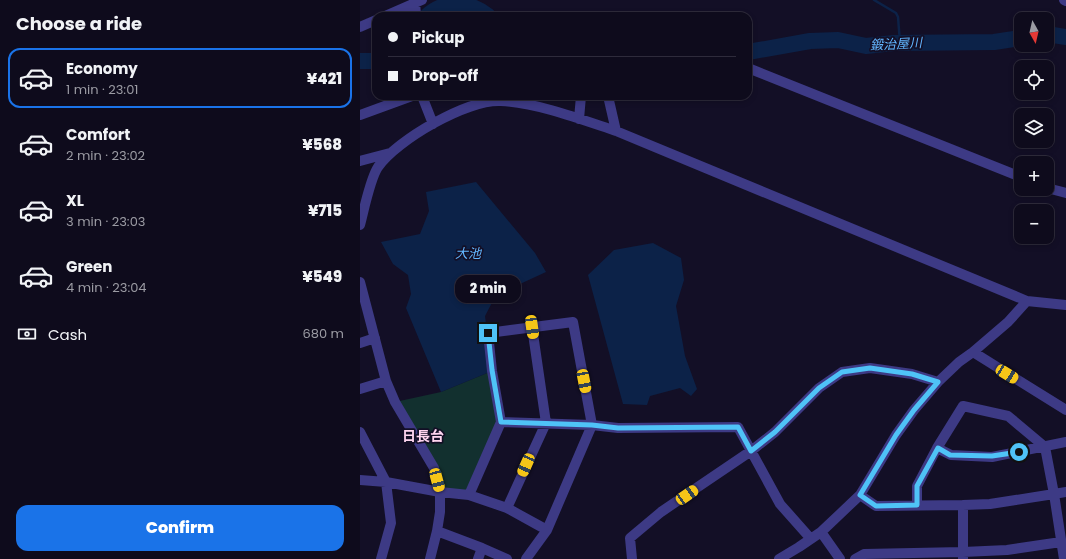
<!DOCTYPE html>
<meta charset="utf-8">
<style>
:root{--surface:#0e0b1c;--page:#171425;--text:#f1f3f6;--muted:#9b9ba3;--line:#2e2b3b;--accent:#1a73e8}
body{margin:0;font-family:Poppins,"Noto Sans JP",sans-serif;background:var(--page);color:var(--text);height:100vh;display:flex;flex-direction:column;font-size:15px;white-space:nowrap}
*{box-sizing:border-box;margin:0}
p{font-size:13px;color:var(--muted)}
.icon{flex:none;width:22px;height:22px;fill:none;stroke:currentColor;stroke-width:2;stroke-linecap:round;stroke-linejoin:round}
.map{position:relative;flex:1;overflow:hidden}
.details{display:flex;flex-direction:column;background:var(--surface);width:360px}
.details>*{flex:none}
.hud{position:absolute;left:12px;top:12px;width:380px;height:88px;border-radius:12px;box-shadow:0 2px 6px #0003,0 0 0 1px var(--line);display:grid;align-content:center;height:88px;padding:0 16px;background:var(--surface)}
.needle{width:26px;rotate:172deg}
.tools{position:absolute;left:654px;top:12px;display:grid;gap:8px}
.tools a{display:grid;place-items:center;width:40px;height:40px;border-radius:8px;background:var(--surface);box-shadow:0 2px 6px #0003,0 0 0 1px var(--line);font-size:20px}
.end{position:absolute;width:18px;height:18px;margin:-9px;border:5px solid #4fc3f7;background:#111;box-shadow:0 0 0 2px #111}
.from{border-radius:50%}
.bubble{position:absolute;height:28px;border-radius:12px;background:var(--surface);box-shadow:0 2px 6px #0003,0 0 0 1px var(--line);font-size:13px;font-weight:800;line-height:28px;text-align:center}
.car{position:absolute;width:12px;height:24px;margin:-12px -6px;border-radius:5px;box-shadow:0 0 3px 1px #0007;background:linear-gradient(#f5c518 24%,#345 0 40%,#f5c518 0 76%,#345 0 86%,#f5c518 0)}
.hud b{display:flex;align-items:center;gap:14px;height:38px;font-size:15px}
.hud b+b{border-top:1px solid var(--line)}
.hud i{width:10px;height:10px;background:var(--text)}
ul{padding:0;list-style:none}
li{display:flex;align-items:center;gap:12px;height:60px;margin:0 8px 6px;padding:0 8px;border:2px solid transparent;border-radius:12px}
li div{flex:1}
li b{display:block;font-size:15px}
li em{font-style:normal;font-weight:800}
li.on{border-color:var(--accent)}
li>.icon{width:36px;height:36px;stroke-width:1.5}
h2{padding:0 16px;font-size:18px;line-height:48px}
.pay{display:flex;align-items:center;gap:10px;height:44px;padding:0 16px;font-size:15px}
.pay p{margin-inline-start:auto}
.action{display:flex;gap:8px;margin-top:auto;padding:8px 16px}
.action a{flex:1;height:46px;border-radius:12px;background:var(--accent);color:#fff;font-size:16px;font-weight:800;line-height:46px;text-align:center}
main{display:flex;flex:1;min-height:0}
.map>svg:first-child{display:block}
.green{fill:#12302f}
.water{fill:#0c2248}
.lines{fill:none;stroke-linecap:round;stroke-linejoin:round}
.stream{stroke:#0c2248;stroke-width:2.5}
.river{stroke:#0c2248;stroke-width:16}
.minor{stroke:#3d3a85;stroke-width:10}
.route{stroke:#4fc3f7;stroke-width:5}
.labels{text-anchor:middle;dominant-baseline:central;stroke-width:3.5;stroke-linejoin:round;paint-order:stroke}
.water-label{font-size:13px;font-style:italic;fill:#62b6ff;stroke:#130f26}
.quarter-label{font-size:14px;font-weight:bold;fill:#ffd6f0;stroke:#130f26}
</style>
<main>
<section class="details">
<h2>Choose a ride</h2>
<ul>
<li class="on"><svg class="icon" aria-label="car" viewBox="0 0 24 24"><path d="M5 17H2v-5l4-1 3-4h7l3 4 3 1v5h-3M9 17h6M6 11h13"/><circle cx="7" cy="17" r="2"/><circle cx="17" cy="17" r="2"/></svg><div><b>Economy</b><p>1 min · 23:01</p></div><em>¥421</em></li>
<li><svg class="icon" aria-label="car" viewBox="0 0 24 24"><path d="M5 17H2v-5l4-1 3-4h7l3 4 3 1v5h-3M9 17h6M6 11h13"/><circle cx="7" cy="17" r="2"/><circle cx="17" cy="17" r="2"/></svg><div><b>Comfort</b><p>2 min · 23:02</p></div><em>¥568</em></li>
<li><svg class="icon" aria-label="car" viewBox="0 0 24 24"><path d="M5 17H2v-5l4-1 3-4h7l3 4 3 1v5h-3M9 17h6M6 11h13"/><circle cx="7" cy="17" r="2"/><circle cx="17" cy="17" r="2"/></svg><div><b>XL</b><p>3 min · 23:03</p></div><em>¥715</em></li>
<li><svg class="icon" aria-label="car" viewBox="0 0 24 24"><path d="M5 17H2v-5l4-1 3-4h7l3 4 3 1v5h-3M9 17h6M6 11h13"/><circle cx="7" cy="17" r="2"/><circle cx="17" cy="17" r="2"/></svg><div><b>Green</b><p>4 min · 23:04</p></div><em>¥549</em></li>
</ul>
<div class="pay"><svg class="icon" aria-label="cash" viewBox="0 0 24 24"><path d="M3 7h18v10H3z"/><circle cx="12" cy="12" r="2"/></svg>Cash<p>680 m</p></div>
<div class="action"><a>Confirm</a></div>
</section>
<div class="map">
<svg width="706" height="559" viewBox="0 0 706 559">
<rect width="100%" height="100%" fill="#130f26"/>
<path class="green" d="M132,371L141,422L109,495L80,492L74,468L35,402L81,392Z"/>
<path class="water" d="M116,182L175,253L186,272L136,295L125,316L132,371L81,392L46,308L51,294L48,275L33,264L21,242L60,234L69,211L66,192Z
M293,243L321,258L324,280L316,306L325,356L337,389L331,396L320,388L290,396L287,405L263,404L228,275L254,250Z"/>
<g class="lines">
<path class="stream" d="M514,0L536,13L538,17L540,43"/>
<path class="river" d="M67,16C84,0 110,1 128,16
M687,34L706,37
M388,52L450,41L478,40L506,46L534,43L634,42L661,38
M0,61H16"/>
<path class="minor" d="M55,0L56,16
M704,0L706,1
M25,16L62,0
M0,27L16,20
M388,68L661,177
M62,96L73,124
M248,96L256,131
M0,115L52,96
M219,119L221,96
M0,161L30,153
M687,188L706,193
M0,225C4,210 10,179 18,167C37,140 107,99 141,101C178,103 220,119 256,131L667,301L706,305
M0,282L26,381L35,402L74,468L80,492V512L77,531L70,559
M0,343L15,338
M613,352L706,410
M0,389L26,381
M141,422L232,425L258,428L378,427L420,504L451,539
M0,432L26,482L31,523L21,559
M577,448L603,406L648,416L685,447L694,494L630,504L603,505
M0,480L26,482L80,492L109,495L147,508L187,530
M109,495L141,422L132,371L128,333L213,322L232,425L187,530L166,559
M500,495L516,506L603,505V559
M557,505V486L577,448L591,455L632,457L706,442
M147,508L186,423L172,327
M77,531L122,548L147,559
M461,532L480,559
M118,559L122,548
M272,559L270,538L301,512L391,451L415,432L459,388L482,372L510,368L552,374L578,382
M419,559L439,547L461,532L500,495L536,435L554,410L578,382L599,362L613,352L648,322L667,301
M495,559L504,554L603,552L647,550L701,542
M704,559L694,494L706,492"/>
</g>
<g class="lines">
<path class="route" d="M128,333L132,370L141,422L232,425L258,428L378,427L391,451L415,432L459,388L482,372L510,368L552,374L578,382L554,410L536,435L500,495L516,506L557,505V486L578,448L590,455L632,456L659,452"/>
</g>
<g class="labels">
<g class="water-label">
<text transform="translate(536 44) rotate(-3)">鍛治屋川</text>
<text x="108" y="253">大池</text>
</g>
<g class="quarter-label">
<text x="63" y="436">日長台</text>
</g>
</g>
</svg>
<div class="tools">
<a><svg class="needle" viewBox="-14 -14 28 28"><path d="M0-13l5 13h-10z" fill="#e53935"/><path d="M0 13l5-13h-10z" fill="#9b9ba3"/></svg></a>
<a><svg class="icon" aria-label="locate" viewBox="0 0 24 24"><circle cx="12" cy="12" r="6"/><path d="M12 2v4M12 18v4M2 12h4M18 12h4"/></svg></a>
<a><svg class="icon" aria-label="layers" viewBox="0 0 24 24"><path d="M12 4l9 5-9 5-9-5zM3 14l9 5 9-5"/></svg></a>
<a>+</a>
<a>−</a>
</div>
<i class="end from" style="left:659px;top:452px"></i>
<i class="end" style="left:128px;top:333px"></i>
<div class="bubble" style="left:95px;top:275px;width:66px">2 min</div>
<i class="car" style="left:172px;top:327px;rotate:172deg"></i>
<i class="car" style="left:647px;top:374px;rotate:122deg"></i>
<i class="car" style="left:224px;top:381px;rotate:169deg"></i>
<i class="car" style="left:166px;top:465px;rotate:204deg"></i>
<i class="car" style="left:77px;top:480px;rotate:165deg"></i>
<i class="car" style="left:327px;top:495px;rotate:56deg"></i>
<div class="hud">
<b><i class="from"></i>Pickup</b>
<b><i></i>Drop-off</b>
</div>
</div>
</main>
